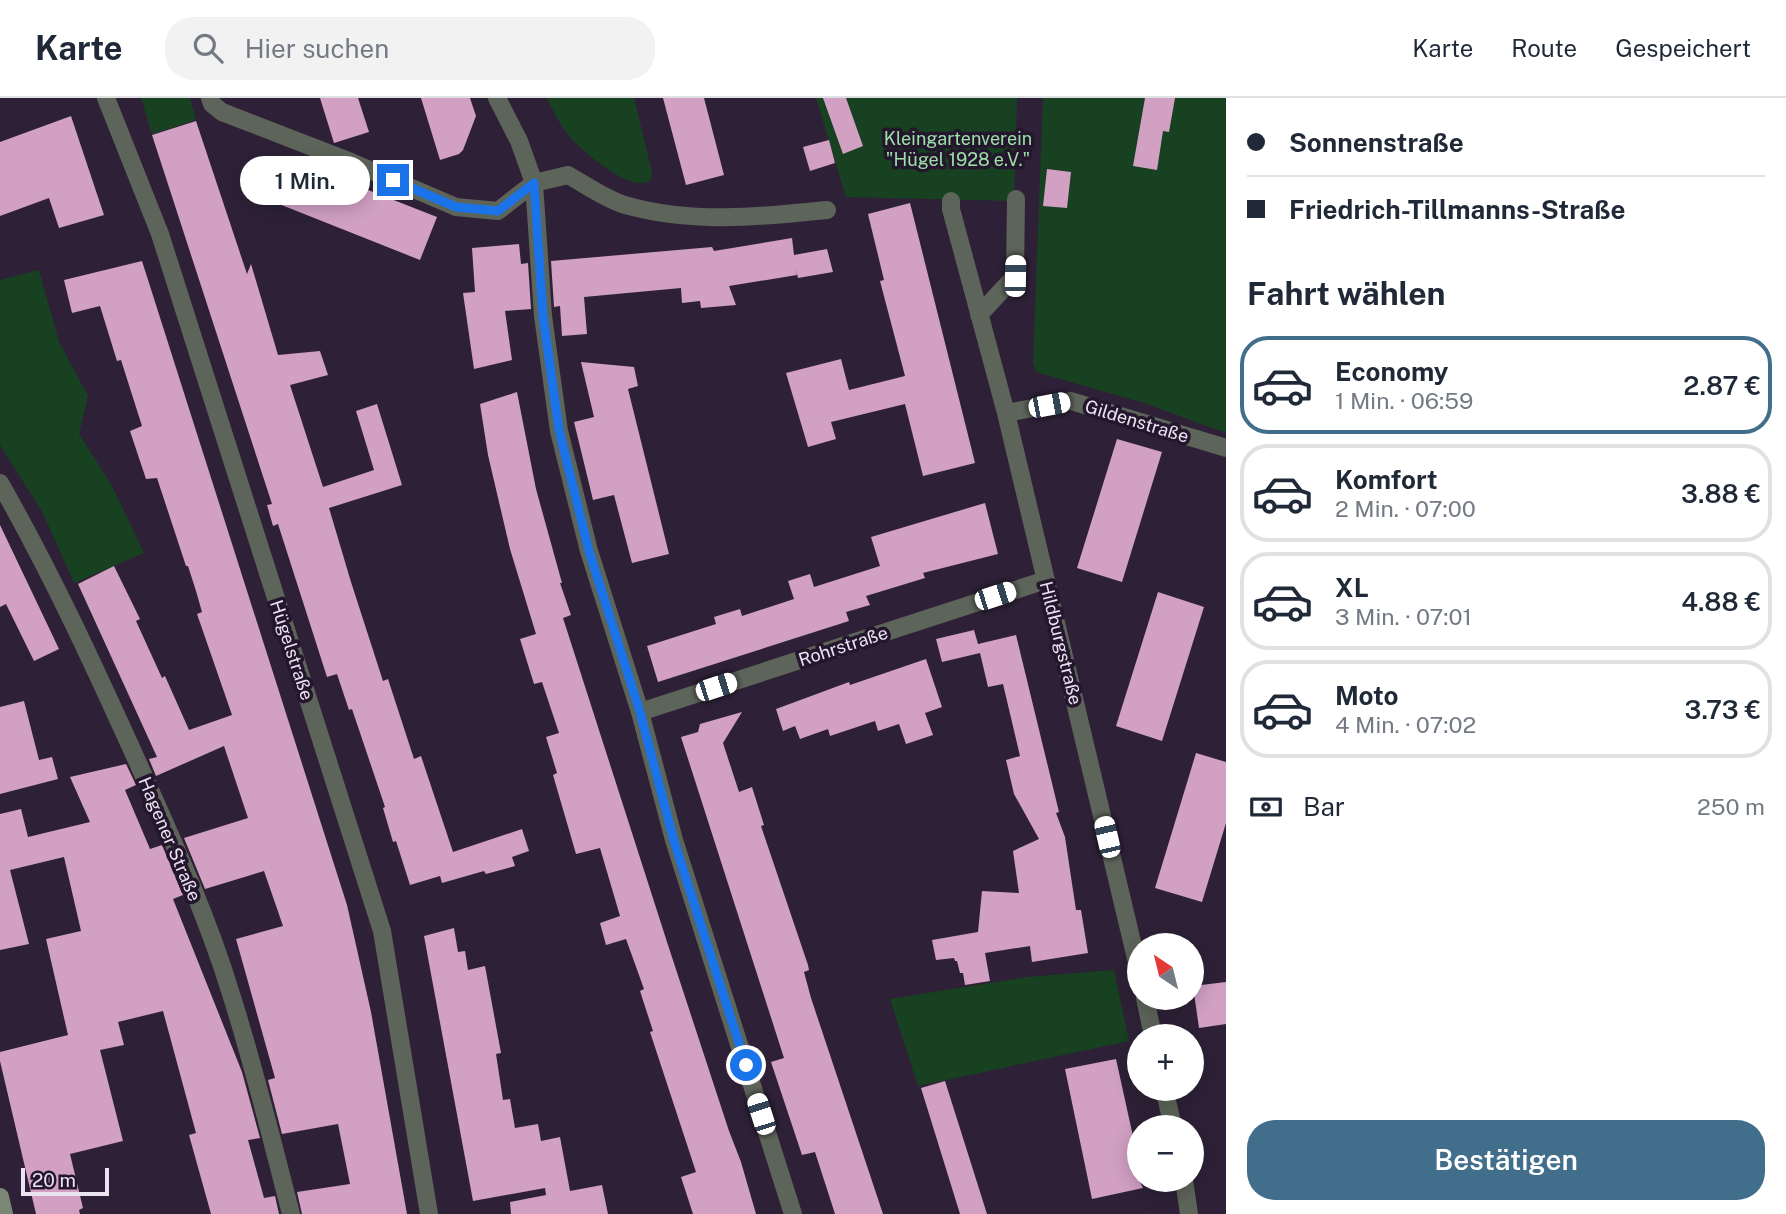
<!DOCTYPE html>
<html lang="de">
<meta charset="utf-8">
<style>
:root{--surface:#fff;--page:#f2f2f3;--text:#1f2937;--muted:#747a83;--line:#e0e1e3;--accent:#416e8b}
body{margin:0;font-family:"Public Sans",sans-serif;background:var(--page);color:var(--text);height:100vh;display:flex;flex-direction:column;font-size:26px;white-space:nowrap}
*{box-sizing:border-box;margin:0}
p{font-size:23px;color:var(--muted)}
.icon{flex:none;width:38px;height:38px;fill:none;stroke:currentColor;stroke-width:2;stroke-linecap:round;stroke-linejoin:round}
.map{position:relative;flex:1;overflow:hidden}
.drawer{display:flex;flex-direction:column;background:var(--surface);width:560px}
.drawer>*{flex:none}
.guide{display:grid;align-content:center;height:154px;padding:0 21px;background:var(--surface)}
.needle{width:46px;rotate:325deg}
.tools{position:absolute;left:1127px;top:835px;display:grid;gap:14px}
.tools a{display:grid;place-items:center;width:77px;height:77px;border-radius:50%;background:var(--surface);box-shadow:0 4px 18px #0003;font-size:35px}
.scale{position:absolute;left:21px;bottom:18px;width:88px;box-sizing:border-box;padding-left:7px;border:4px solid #ebe3f2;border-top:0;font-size:19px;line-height:24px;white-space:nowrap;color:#ebe3f2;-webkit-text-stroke:5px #24172d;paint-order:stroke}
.end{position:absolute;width:32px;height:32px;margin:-16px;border:9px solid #1a73e8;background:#fff;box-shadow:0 0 0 4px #fff}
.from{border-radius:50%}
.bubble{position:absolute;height:49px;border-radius:24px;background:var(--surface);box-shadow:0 4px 18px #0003;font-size:23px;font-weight:600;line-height:49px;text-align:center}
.car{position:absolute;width:21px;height:42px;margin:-21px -10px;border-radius:9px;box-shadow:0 0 5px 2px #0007;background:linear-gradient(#fff 24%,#345 0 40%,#fff 0 76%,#345 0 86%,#fff 0)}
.guide b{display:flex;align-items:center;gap:24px;height:66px;font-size:26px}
.guide b+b{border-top:2px solid var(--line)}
.guide i{width:18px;height:18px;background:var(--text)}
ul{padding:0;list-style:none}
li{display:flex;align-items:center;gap:21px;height:98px;margin:0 14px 10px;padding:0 7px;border:4px solid var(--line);border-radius:28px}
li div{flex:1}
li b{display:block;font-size:26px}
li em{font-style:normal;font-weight:600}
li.selected{border-color:var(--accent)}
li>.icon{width:63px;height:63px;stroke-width:1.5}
h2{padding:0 21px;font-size:32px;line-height:84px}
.pay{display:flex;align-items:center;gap:18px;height:77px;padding:0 21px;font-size:26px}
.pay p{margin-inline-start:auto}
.button{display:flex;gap:14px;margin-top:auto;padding:14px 21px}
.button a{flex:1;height:80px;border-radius:28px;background:var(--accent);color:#fff;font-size:28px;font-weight:600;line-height:80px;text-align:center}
header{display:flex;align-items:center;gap:42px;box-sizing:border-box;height:98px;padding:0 35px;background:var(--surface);border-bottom:2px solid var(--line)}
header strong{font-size:33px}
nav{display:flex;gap:38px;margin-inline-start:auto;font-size:24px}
.search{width:490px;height:63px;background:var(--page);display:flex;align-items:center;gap:18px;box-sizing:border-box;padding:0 24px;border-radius:28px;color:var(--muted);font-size:26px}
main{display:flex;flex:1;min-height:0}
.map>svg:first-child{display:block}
.green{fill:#174121}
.building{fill:#d1a0c3}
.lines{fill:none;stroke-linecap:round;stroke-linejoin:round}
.street{stroke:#5d6459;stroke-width:18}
.secondary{stroke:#7a8775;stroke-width:18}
.route{stroke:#1a73e8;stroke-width:9}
.labels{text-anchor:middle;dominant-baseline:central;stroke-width:7;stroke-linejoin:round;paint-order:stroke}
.park-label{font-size:18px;fill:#9ce0a8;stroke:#24172d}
.street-label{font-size:18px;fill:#ebe3f2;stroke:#24172d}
</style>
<header>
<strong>Karte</strong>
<div class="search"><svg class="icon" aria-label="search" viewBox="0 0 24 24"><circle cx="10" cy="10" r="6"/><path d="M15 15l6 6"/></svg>Hier suchen</div>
<nav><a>Karte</a><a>Route</a><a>Gespeichert</a></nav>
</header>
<main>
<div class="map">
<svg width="1226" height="1116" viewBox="0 0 1226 1116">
<rect width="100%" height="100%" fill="#2e2137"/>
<path class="green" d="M141,0H190L196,22L152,36Z
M547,0H634L652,74L651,82C632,97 582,53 569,38C560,27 553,13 547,0Z
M816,0H1017L1014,103L846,99Z
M1043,0H1226V335L1144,305L1036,274L1033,264Z
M39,172L59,244L88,298L79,336L111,386L144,455L74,485L43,415L0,347V182Z
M1114,872L1129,943L918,988L890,901L1027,879Z"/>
<path class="building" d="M320,0H358L369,34L334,45Z
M421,0H470L476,18L463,52L459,56L440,62Z
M663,0H704L724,77L686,87Z
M823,0H846L863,48L843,56Z
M1145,0H1175L1169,34L1163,33L1157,72L1133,68Z
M71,18L104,117L59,130L49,100L0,118V44Z
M196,23L247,176L251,166L278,257L320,253L328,277L290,287L323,389L374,372L356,313L377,306L402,387L329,410L351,484L383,583L388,581L414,661L421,658L453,754L522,731L529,753L512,759L515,768L486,776L484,773L442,785L440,778L410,787L396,743L393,744L383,710L385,709L352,611L349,612L337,576L327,579L278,426L273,428L267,407L272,406L152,37Z
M829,42L835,65L810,73L803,49Z
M290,65H299L437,119L420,162L274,104Z
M1047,71L1071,74L1067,110L1043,108Z
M910,105L975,365L923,378L905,306L831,324L836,341L808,349L786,275L841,261L849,292L905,278L880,183L884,182L868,116Z
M792,140L794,157L827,151L833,174L798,180L796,171L797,177L729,188L736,207L701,210L700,203L682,205L681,190L584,199L587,236L562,238L560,208L554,209L551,163L712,149L714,153Z
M519,146L521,166L528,165L531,211L505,213L512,262L474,271L463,195L475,194L472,150Z
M142,163L347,807L371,914L407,1116H302L297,1094L350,1086L338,1026L282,1036L268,982L275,980L236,841L283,828L264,773L205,791L184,740L248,720L224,648L156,678L149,661L157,659L78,486L114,468L140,521L136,523L162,580L165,578L189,632L232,617L197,516L202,514L196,493L188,468H186L157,380L146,381L130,333L142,328L121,262L117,263L100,208L72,215L64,182Z
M581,264L634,269L638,288L628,291L669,456L632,465L614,397L593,402L574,324L594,319Z
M517,294L536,391L562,485H560L571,517L563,520L668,847L729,1033L741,1064L756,1116H693L681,1079L696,1074L650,934L653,933L640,893L644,891L626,841L606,847L600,825L620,818L600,750L576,756L553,677L557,675L546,639L559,635L542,584L534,586L520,541L536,536L510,451L488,357L480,306Z
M1117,341L1162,354L1122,484L1077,470Z
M985,405L998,456L923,475L925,480L866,498L870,507L846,514L849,523L658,584L647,548L716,526L714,519L740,511L742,518L794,501L788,483L810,476L814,489L880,468L871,439Z
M0,427L59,551L34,563L6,506L0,509Z
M1158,494L1204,509L1162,643L1116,628Z
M974,532L978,546L1016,537L1059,714L1056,715L1065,739L1076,812H1081L1088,855L1032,864L1030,848L985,855L990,883L965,887L963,875H960L957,863H955L954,860L936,862L932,842L978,834L982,793L1019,795L1013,753L1039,741L1014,696L1006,662L1020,658L1003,586L988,589L980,555L942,564L936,541Z
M926,561L942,609L925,615L933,637L906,646L899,626L878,633L875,623L830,638L828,631L800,641L795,628L783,633L776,611L849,584L850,587Z
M24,603L39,662L52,659L58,681L0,696V609Z
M742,614L723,645L739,694L752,689L764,727L761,728L808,867L809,872L804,874L811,900L883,1116H835L815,1054L802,1057L771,964L784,960L681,639L698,634L700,626Z
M1196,655L1226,664V725L1202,804L1155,790Z
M126,666L136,687L125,692L150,751L162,747L183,797L173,801L242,974L260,1040L248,1042L264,1100L275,1098L279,1116H211L189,1037L196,1035L163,913L118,924L124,947L100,952L123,1043L70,1056L83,1110L79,1112L80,1116H36L0,963V954L68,937L46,841L81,833L64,759L10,772L29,846L0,852V716L21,711L28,739L90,724L70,679Z
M454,830L458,854L465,853L468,872L485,868L501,955L496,956L503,1002L510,1001L515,1030L538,1026L541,1043L560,1039L570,1093L602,1087L608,1116H511L510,1104L546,1097L545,1090L473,1103L424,838Z
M1226,884V926L1199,930L1193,888Z
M1116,961L1136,1052H1139V1082L1143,1090L1092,1101L1065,971Z
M945,983L987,1116H960L921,990Z"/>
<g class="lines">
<path class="street" d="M106,0L160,136L382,833L429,1116
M210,0L212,6L222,14L351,64L456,109L498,113L534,85L568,77C586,87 605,101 625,107C691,126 760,119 827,112
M497,0L519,43L534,85L543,218L559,333L589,453L640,614L674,742L793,1116
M951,103V111L1006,315L1139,873
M979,217L1015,178L1016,101
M1006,315L1071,303L1226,350
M0,385C52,476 95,570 138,665C172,741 207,817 231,896C254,968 272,1043 291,1116
M640,614L1046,482
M1145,900L1153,938
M1164,990L1173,1029
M1184,1082L1189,1116"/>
<path class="secondary" d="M0,1099L4,1116"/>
</g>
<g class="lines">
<path class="route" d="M393,82L456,109L498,113L534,85L543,218L559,332L589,453L640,614L674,743L746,967"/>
</g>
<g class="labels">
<g class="park-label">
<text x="958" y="40">Kleingartenverein<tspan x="958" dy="21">"Hügel 1928 e.V."</tspan></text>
</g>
<g class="street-label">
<text transform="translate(1137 323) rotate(17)">Gildenstraße</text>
<text transform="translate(1061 545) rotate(76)">Hildburgstraße</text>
<text transform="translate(843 548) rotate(-18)">Rohrstraße</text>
<text transform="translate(292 552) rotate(72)">Hügelstraße</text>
<text transform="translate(170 741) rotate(67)">Hagener Straße</text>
</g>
</g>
</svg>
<div class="tools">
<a><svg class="needle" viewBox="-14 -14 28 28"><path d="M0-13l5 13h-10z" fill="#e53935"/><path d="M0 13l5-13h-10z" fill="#747a83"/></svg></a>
<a>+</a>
<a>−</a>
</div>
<div class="scale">20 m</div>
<i class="end from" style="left:746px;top:967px"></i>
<i class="end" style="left:393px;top:82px"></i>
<div class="bubble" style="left:240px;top:58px;width:130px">1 Min.</div>
<i class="car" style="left:1015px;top:178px;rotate:1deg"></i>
<i class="car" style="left:1049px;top:307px;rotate:79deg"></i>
<i class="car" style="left:995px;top:498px;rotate:72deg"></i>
<i class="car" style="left:716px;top:589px;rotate:72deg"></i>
<i class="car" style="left:1107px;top:739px;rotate:347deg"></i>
<i class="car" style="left:761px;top:1016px;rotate:342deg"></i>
</div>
<section class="drawer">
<div class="guide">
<b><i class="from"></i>Sonnenstraße</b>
<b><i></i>Friedrich-Tillmanns-Straße</b>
</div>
<h2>Fahrt wählen</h2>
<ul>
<li class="selected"><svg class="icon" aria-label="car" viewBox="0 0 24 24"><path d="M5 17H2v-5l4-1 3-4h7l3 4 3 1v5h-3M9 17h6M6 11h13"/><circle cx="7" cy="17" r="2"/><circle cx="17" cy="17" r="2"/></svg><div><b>Economy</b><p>1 Min. · 06:59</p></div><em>2.87 €</em></li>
<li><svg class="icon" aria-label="car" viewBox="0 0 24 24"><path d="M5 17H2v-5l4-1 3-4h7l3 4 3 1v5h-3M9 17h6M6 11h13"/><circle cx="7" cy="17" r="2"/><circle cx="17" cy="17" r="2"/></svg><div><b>Komfort</b><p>2 Min. · 07:00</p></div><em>3.88 €</em></li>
<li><svg class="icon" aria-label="car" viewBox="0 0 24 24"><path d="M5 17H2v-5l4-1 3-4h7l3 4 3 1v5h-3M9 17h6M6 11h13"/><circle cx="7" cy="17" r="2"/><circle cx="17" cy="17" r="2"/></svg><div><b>XL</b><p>3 Min. · 07:01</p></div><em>4.88 €</em></li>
<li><svg class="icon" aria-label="car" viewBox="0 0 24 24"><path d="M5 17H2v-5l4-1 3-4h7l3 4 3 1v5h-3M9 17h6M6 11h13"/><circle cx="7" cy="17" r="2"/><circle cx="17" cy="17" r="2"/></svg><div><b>Moto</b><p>4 Min. · 07:02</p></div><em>3.73 €</em></li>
</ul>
<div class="pay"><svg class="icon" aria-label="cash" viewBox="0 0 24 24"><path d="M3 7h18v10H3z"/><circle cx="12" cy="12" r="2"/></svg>Bar<p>250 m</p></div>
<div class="button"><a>Bestätigen</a></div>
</section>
</main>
